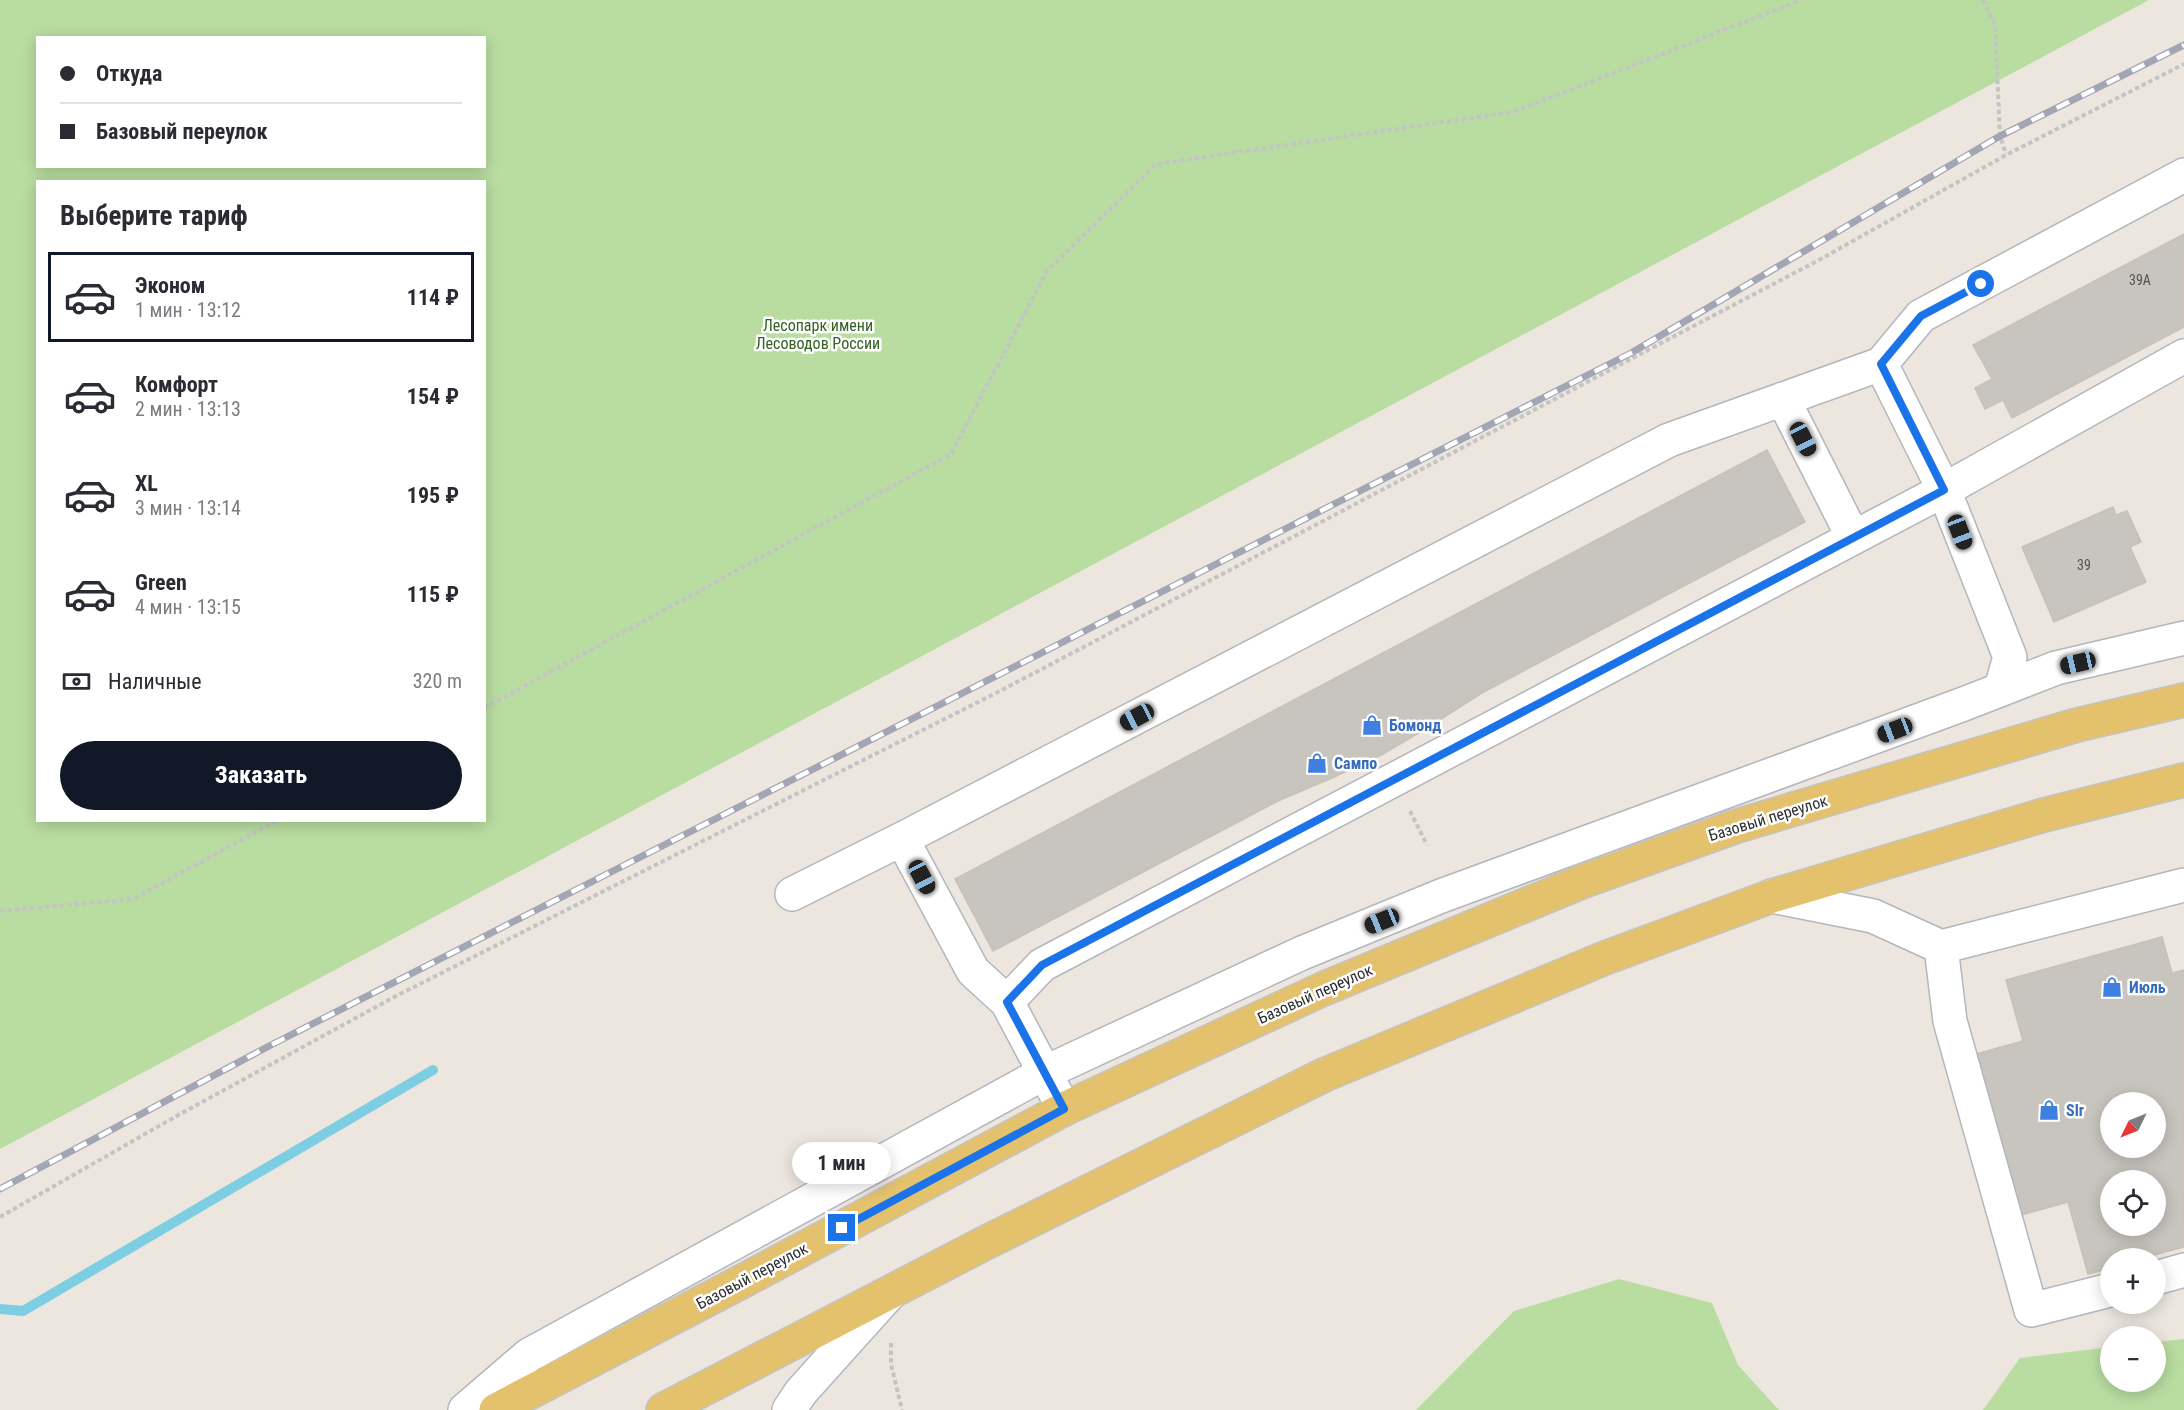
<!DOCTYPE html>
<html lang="ru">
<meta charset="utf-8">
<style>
:root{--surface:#fff;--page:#f2f2f3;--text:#2b2b33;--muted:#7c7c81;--line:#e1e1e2;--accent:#111827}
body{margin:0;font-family:"Roboto Condensed",sans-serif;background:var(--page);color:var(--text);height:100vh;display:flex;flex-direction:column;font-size:22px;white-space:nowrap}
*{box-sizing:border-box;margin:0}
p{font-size:20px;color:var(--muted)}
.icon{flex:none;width:33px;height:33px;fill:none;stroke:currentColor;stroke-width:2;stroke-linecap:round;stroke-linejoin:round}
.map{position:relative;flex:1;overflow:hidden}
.details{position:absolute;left:36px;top:180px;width:450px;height:642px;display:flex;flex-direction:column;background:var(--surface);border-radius:0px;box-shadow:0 3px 15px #0003}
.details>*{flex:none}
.hud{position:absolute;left:36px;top:36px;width:450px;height:132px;border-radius:0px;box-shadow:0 3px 15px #0003;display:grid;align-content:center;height:132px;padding:0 24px;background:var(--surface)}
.needle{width:39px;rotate:227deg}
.tools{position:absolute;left:2100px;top:1092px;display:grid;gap:12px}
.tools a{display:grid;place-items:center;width:66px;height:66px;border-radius:50%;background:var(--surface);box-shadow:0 3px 15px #0003;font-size:30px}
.end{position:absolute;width:27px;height:27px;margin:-14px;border:8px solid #1a73e8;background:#fff;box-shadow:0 0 0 3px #fff}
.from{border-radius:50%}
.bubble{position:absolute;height:42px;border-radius:21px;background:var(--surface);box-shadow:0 3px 15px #0003;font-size:20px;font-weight:700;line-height:42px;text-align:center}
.car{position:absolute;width:18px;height:36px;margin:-18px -9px;border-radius:8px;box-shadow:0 0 4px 2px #0007;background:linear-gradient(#222 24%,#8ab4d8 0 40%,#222 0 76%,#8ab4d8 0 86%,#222 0)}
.hud b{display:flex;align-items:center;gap:21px;height:57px;font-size:22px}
.hud b+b{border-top:2px solid var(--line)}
.hud i{width:15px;height:15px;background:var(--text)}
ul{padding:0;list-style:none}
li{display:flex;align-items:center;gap:18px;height:90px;margin:0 12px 9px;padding:0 12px;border:3px solid transparent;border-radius:0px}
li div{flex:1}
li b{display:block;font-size:22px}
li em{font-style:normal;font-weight:700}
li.active{border-color:var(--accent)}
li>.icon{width:54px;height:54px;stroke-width:1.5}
h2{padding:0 24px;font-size:27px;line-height:72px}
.pay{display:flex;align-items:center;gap:15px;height:66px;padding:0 24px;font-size:22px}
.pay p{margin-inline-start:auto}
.action{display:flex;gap:12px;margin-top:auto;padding:12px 24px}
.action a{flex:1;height:69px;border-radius:36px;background:var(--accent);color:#fff;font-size:24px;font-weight:700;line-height:69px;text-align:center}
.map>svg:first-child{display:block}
.green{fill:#b9dda1;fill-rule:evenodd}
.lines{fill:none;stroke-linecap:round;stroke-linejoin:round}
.stream{stroke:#7dcee3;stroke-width:10}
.building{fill:#c8c4be;stroke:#c7c1b9;stroke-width:1.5;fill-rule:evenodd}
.minor-casing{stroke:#b3b6be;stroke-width:36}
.major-casing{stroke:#c4c4c4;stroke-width:36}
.path{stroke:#c4c4c4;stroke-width:4;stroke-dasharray:4.5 3;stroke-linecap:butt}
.minor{stroke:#fff;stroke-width:33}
.major{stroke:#e3c16d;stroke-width:33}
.rail-casing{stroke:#a2a6b4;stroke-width:7}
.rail{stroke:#fff;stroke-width:4.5;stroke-dasharray:14;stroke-linecap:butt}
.route{stroke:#1a73e8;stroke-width:8}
.labels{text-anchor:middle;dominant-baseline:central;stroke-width:5;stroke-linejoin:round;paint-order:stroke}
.number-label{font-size:14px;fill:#535250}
.park-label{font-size:16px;fill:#336222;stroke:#fff}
.shop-label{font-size:16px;font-weight:bold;fill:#366cbe;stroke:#fff;text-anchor:start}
.street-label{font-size:16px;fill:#2c2c2c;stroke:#fff}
</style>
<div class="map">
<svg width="2184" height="1410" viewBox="0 0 2184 1410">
<rect width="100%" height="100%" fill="#ece6df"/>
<path class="green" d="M0,0H2149L0,1149ZM38,38H484V166H38ZM38,182H484V820H38Z
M1619,1279L1712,1303L1738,1365L1779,1410H1416L1514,1311Z
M2184,1339V1410H1983L2020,1358L2110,1347V1382H2156V1342Z"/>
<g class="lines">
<path class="stream" d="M0,1309L23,1311L433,1070"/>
</g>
<path class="building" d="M2184,234V327L2012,418L2003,400L1985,409L1975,388L1992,379L1973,345Z
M1767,450L1805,522L1480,694L1432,725L1383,754L1332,778L1280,800L993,951L955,879Z
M2113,507L2116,515L2127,511L2141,542L2130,547L2146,582L2054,622L2022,547Z
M2162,937L2172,973L2184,970V1247L2143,1258H2110V1268L2088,1274L2068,1202L2014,1217L1969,1056L2023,1041L2006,980ZM2110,1102H2156V1148H2110ZM2110,1180H2156V1226H2110Z"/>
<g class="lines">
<g class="minor-casing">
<path id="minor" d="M1783,399L1853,537
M2001,688L2010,657L1944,490L1881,364L1921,316L2184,175
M902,839L973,971L1007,1002
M792,894L902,839L1669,440L1881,364
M1772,896L1873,916L1941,947L2184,885
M1941,947L1950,1021L2031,1310L2110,1290
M1064,1109L1007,1002L1042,965L1944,490L2184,356
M2156,1278L2184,1270
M465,1410L529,1355L1044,1073L1302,953L1441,896L1961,705L2056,668L2184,638
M789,1410L801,1392L890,1293"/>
</g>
<g class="major-casing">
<path id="major" d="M496,1410L741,1282L1064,1109L1323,989L1581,882L1737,826L2077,725L2184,700
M663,1410L987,1242L1324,1075L1605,958L1772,896L2044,815L2184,780"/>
</g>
<path class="path" d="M1983,0L1995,25L2000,136L2006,154
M484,708L951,454L1047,271L1156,164L1513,112L1801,0
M1410,811L1427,845
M0,911L133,899L278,820
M0,1217L173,1118L396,996L1000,691L1819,260L2006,155L2184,64
M891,1343V1364L902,1410"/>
<use href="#minor" class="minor"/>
<use href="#major" class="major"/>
<g class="rail-casing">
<path id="rail" d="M0,1189L271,1045L1631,353L2000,136L2184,45"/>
</g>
<use href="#rail" class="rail"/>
</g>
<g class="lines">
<path class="route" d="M842,1228L1064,1109L1007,1002L1042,965L1944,490L1881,364L1921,316L1981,284"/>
</g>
<defs>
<g id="shop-bare" transform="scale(1.62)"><path d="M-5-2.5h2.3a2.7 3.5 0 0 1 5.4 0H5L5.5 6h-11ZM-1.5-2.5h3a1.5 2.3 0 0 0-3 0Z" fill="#3f7fe0" stroke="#fff" stroke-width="2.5" paint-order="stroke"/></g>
</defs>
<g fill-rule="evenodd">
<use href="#shop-bare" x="1372" y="725"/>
<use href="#shop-bare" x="1317" y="763"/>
<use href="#shop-bare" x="2112" y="987"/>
<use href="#shop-bare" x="2049" y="1110"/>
</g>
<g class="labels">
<g class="number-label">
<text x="2140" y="280">39А</text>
<text x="2084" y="565">39</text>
</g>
<g class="park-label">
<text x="818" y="325">Лесопарк имени<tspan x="818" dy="18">Лесоводов России</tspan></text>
</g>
<g class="shop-label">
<text x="1389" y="725">Бомонд</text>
<text x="1334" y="763">Сампо</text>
<text x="2129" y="987">Июль</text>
<text x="2066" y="1110">Slr</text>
</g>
<g class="street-label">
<text transform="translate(1768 818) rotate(-17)">Базовый переулок</text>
<text transform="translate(1315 994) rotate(-24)">Базовый переулок</text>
<text transform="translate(752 1276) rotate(-28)">Базовый переулок</text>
</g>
</g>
</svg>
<div class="tools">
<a><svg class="needle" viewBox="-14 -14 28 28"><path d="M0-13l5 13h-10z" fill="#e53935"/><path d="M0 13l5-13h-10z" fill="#7c7c81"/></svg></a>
<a><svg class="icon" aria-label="locate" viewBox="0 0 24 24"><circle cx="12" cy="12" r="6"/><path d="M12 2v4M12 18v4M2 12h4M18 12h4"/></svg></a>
<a>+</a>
<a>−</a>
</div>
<i class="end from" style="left:1981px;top:284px"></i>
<i class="end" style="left:842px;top:1228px"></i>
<div class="bubble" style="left:792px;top:1142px;width:99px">1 мин</div>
<i class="car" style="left:1803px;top:439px;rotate:153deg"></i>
<i class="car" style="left:1960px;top:532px;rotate:159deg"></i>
<i class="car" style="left:2078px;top:663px;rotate:257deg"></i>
<i class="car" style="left:1137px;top:717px;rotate:242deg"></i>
<i class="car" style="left:1895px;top:730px;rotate:249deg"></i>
<i class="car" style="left:922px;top:877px;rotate:152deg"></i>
<i class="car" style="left:1382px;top:921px;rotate:248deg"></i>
<div class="hud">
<b><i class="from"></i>Откуда</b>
<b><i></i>Базовый переулок</b>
</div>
<section class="details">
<h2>Выберите тариф</h2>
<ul>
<li class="active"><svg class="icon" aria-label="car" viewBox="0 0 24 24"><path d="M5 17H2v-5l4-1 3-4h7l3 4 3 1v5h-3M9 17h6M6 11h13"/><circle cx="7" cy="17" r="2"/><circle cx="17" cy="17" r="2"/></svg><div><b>Эконом</b><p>1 мин · 13:12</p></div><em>114 ₽</em></li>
<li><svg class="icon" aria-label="car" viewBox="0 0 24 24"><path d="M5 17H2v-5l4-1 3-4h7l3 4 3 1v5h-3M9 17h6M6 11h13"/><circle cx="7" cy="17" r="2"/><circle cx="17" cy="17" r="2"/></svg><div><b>Комфорт</b><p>2 мин · 13:13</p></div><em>154 ₽</em></li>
<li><svg class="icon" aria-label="car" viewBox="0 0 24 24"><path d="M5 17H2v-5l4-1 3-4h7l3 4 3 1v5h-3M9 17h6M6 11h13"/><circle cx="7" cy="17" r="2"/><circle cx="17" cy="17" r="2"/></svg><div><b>XL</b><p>3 мин · 13:14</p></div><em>195 ₽</em></li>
<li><svg class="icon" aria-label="car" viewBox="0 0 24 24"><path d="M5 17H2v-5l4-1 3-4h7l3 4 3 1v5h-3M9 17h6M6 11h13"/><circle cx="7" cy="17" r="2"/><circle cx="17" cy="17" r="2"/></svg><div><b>Green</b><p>4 мин · 13:15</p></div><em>115 ₽</em></li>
</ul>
<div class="pay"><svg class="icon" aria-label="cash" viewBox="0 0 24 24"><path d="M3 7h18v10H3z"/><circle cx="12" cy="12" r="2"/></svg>Наличные<p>320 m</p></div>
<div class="action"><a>Заказать</a></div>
</section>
</div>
